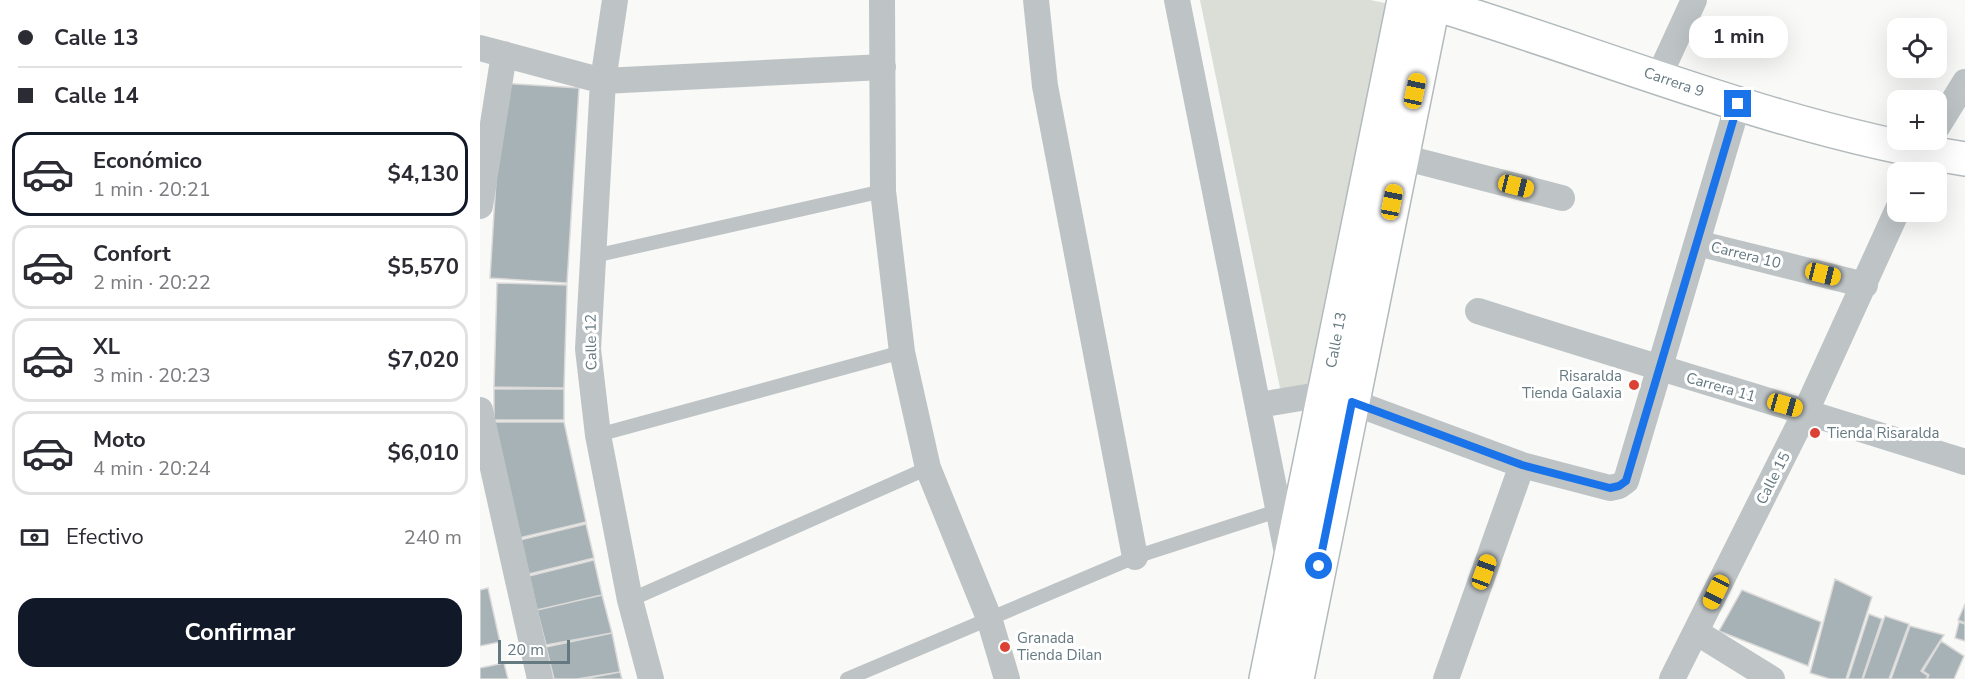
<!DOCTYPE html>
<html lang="es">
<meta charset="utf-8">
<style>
:root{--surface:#fff;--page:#f7f7f7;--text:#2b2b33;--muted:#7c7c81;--line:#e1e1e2;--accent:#111827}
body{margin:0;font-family:"Nunito Sans",sans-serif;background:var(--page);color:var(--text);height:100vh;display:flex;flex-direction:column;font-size:22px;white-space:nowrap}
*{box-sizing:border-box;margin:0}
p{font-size:20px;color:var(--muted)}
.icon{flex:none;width:33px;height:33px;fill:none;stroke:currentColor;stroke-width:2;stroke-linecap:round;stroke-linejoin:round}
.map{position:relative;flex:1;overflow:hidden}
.panel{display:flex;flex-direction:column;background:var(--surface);width:480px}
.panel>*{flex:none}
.top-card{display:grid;align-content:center;height:132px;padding:0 18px;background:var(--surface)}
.controls{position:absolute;left:1407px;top:18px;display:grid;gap:12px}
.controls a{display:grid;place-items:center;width:60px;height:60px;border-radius:12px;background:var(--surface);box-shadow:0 6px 24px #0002;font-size:30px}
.scale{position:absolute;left:18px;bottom:15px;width:72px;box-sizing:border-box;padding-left:6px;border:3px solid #657980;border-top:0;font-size:16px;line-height:21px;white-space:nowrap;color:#657980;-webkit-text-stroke:4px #fff;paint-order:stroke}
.end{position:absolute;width:27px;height:27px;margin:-14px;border:8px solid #1a73e8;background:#fff;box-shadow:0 0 0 3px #fff}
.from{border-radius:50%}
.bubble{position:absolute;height:42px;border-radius:18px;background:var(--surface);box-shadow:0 6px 24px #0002;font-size:20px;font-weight:700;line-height:42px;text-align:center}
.car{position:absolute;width:18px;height:36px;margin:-18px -9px;border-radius:8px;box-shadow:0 0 4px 2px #0007;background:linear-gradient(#f5c518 24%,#345 0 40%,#f5c518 0 76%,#345 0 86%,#f5c518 0)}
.top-card b{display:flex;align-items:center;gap:21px;height:57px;font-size:22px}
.top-card b+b{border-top:2px solid var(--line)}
.top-card i{width:15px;height:15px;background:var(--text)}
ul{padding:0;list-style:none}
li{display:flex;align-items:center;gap:18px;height:84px;margin:0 12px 9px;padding:0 6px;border:3px solid var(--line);border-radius:18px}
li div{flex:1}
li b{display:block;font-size:22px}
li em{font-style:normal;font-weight:700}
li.on{border-color:var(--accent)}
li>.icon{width:54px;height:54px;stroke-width:1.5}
.pay{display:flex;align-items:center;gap:15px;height:66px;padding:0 18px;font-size:22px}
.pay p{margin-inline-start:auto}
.button{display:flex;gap:12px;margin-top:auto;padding:12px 18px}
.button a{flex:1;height:69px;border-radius:18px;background:var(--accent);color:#fff;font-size:24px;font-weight:700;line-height:69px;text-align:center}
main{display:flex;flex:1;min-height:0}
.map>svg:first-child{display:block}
.green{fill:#daded6}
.building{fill:#a7b2b6;stroke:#dbdad9;stroke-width:1.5}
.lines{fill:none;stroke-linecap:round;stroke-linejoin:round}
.secondary-casing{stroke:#b3babd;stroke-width:36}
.lane{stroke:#bec4c6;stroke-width:14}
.street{stroke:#bec4c6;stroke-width:26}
.secondary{stroke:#fff;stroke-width:33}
.route{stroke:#1a73e8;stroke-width:8}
.poi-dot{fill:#db4134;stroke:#fff;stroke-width:2}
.labels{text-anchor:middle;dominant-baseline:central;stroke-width:6;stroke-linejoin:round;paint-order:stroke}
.street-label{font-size:15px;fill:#657980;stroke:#fff}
.poi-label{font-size:15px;fill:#657980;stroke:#fff;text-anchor:start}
</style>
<main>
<section class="panel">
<div class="top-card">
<b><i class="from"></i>Calle 13</b>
<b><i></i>Calle 14</b>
</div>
<ul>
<li class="on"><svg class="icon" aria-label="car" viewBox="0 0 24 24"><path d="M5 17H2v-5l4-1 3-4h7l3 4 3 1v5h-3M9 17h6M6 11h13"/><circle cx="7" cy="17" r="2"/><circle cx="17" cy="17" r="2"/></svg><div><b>Económico</b><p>1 min · 20:21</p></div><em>$4,130</em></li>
<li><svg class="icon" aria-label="car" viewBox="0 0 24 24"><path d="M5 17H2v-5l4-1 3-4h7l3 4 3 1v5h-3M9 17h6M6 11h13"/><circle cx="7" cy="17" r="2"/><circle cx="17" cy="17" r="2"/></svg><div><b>Confort</b><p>2 min · 20:22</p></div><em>$5,570</em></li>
<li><svg class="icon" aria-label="car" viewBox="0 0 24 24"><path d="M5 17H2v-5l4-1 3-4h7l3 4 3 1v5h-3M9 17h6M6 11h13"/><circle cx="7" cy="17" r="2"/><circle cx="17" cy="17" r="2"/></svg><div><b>XL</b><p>3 min · 20:23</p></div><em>$7,020</em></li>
<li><svg class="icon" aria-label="car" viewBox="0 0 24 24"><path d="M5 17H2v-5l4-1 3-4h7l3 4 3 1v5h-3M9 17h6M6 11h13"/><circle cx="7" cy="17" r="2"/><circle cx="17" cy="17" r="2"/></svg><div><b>Moto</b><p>4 min · 20:24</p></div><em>$6,010</em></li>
</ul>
<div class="pay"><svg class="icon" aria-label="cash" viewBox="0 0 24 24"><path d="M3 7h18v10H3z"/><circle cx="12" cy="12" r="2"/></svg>Efectivo<p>240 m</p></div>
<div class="button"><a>Confirmar</a></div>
</section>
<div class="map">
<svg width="1485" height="679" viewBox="0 0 1485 679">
<rect width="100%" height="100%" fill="#f9f9f7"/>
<path class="green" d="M720,0H890L920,6L835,391L800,388Z"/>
<path class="building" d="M22,83L99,88L87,283L10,278Z
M17,283L87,285L84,388L14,387Z
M14,389H84V420H14Z
M14,422H84L106,522L39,538Z
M106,524L114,558L49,574L40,540Z
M114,560L122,595L57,610L49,576Z
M1355,579L1392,597L1366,679H1350L1330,673Z
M8,588L20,642L0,646V590Z
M1262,590L1341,622L1328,666L1239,631Z
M122,595L132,633L66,645L57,610Z
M1485,604V623L1478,620Z
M1389,614L1402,619L1382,679H1368Z
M1405,616L1429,624L1409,679H1383Z
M1479,622L1485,624V641L1475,638Z
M1430,626L1464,635L1441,671L1448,676L1446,679H1411Z
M132,633L140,672L97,679H74L66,647Z
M1461,641L1484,656L1474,679H1447L1449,675L1443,671Z
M24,663L28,679H0V668Z
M140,672L142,679H103Z"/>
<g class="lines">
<g class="secondary-casing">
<path id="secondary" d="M942,0C1122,54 1299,130 1485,159
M786,679L924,0
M817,679L954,0"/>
</g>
<path class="lane" d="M114,256L403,191
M118,435L422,352
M150,600L448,468
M367,679L655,557L800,510"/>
<path class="street" d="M135,0L123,81L108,349L118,435L150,600L171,679
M402,0L403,191L422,352L448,468L509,618L527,679
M556,0L565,86L655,557
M697,0L807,553
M0,48L123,81L403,67
M1179,76L1214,0
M1456,129L1485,82
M922,157L1082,198
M1434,172L1450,140
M0,206L24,54
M1217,243L1385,285
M998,311C1160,363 1323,410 1485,462
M872,402L1042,465L1130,488L1139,486L1146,481L1258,104
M779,405L845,394
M0,410L60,679
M1216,632L1292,679
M966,679L1042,465
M1192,679L1326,411L1418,209"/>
<use href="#secondary" class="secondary"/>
</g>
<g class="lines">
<path class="route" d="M839,566L872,402L1042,465L1130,488L1139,486L1146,481L1258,104"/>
</g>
<g class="poi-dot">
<circle cx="1154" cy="385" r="6"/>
<circle cx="1335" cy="433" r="6"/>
<circle cx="525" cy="647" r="6"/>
</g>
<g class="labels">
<g class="street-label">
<text transform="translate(1194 82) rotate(19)">Carrera 9</text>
<text transform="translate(1266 255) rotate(14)">Carrera 10</text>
<text transform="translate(856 340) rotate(-79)">Calle 13</text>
<text transform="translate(111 342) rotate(-91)">Calle 12</text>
<text transform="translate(1241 387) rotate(16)">Carrera 11</text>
<text transform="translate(1293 478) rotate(-63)">Calle 15</text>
</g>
<g class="poi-label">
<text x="1142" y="376" text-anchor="end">Risaralda<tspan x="1142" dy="17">Tienda Galaxia</tspan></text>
<text x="1347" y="433">Tienda Risaralda</text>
<text x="537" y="638">Granada<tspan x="537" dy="17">Tienda Dilan</tspan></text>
</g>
</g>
</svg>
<div class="controls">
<a><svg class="icon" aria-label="locate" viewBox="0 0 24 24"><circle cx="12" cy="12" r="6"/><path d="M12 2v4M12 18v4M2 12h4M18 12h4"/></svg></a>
<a>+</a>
<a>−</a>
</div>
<div class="scale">20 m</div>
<i class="end from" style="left:839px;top:566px"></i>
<i class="end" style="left:1258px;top:104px"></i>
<div class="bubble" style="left:1209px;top:16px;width:99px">1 min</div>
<i class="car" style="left:935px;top:91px;rotate:12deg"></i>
<i class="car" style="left:1036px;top:186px;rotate:104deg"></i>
<i class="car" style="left:912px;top:202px;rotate:11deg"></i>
<i class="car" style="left:1343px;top:274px;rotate:104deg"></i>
<i class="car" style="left:1305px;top:405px;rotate:106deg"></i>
<i class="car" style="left:1004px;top:572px;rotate:20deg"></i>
<i class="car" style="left:1236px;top:592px;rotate:206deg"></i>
</div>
</main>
